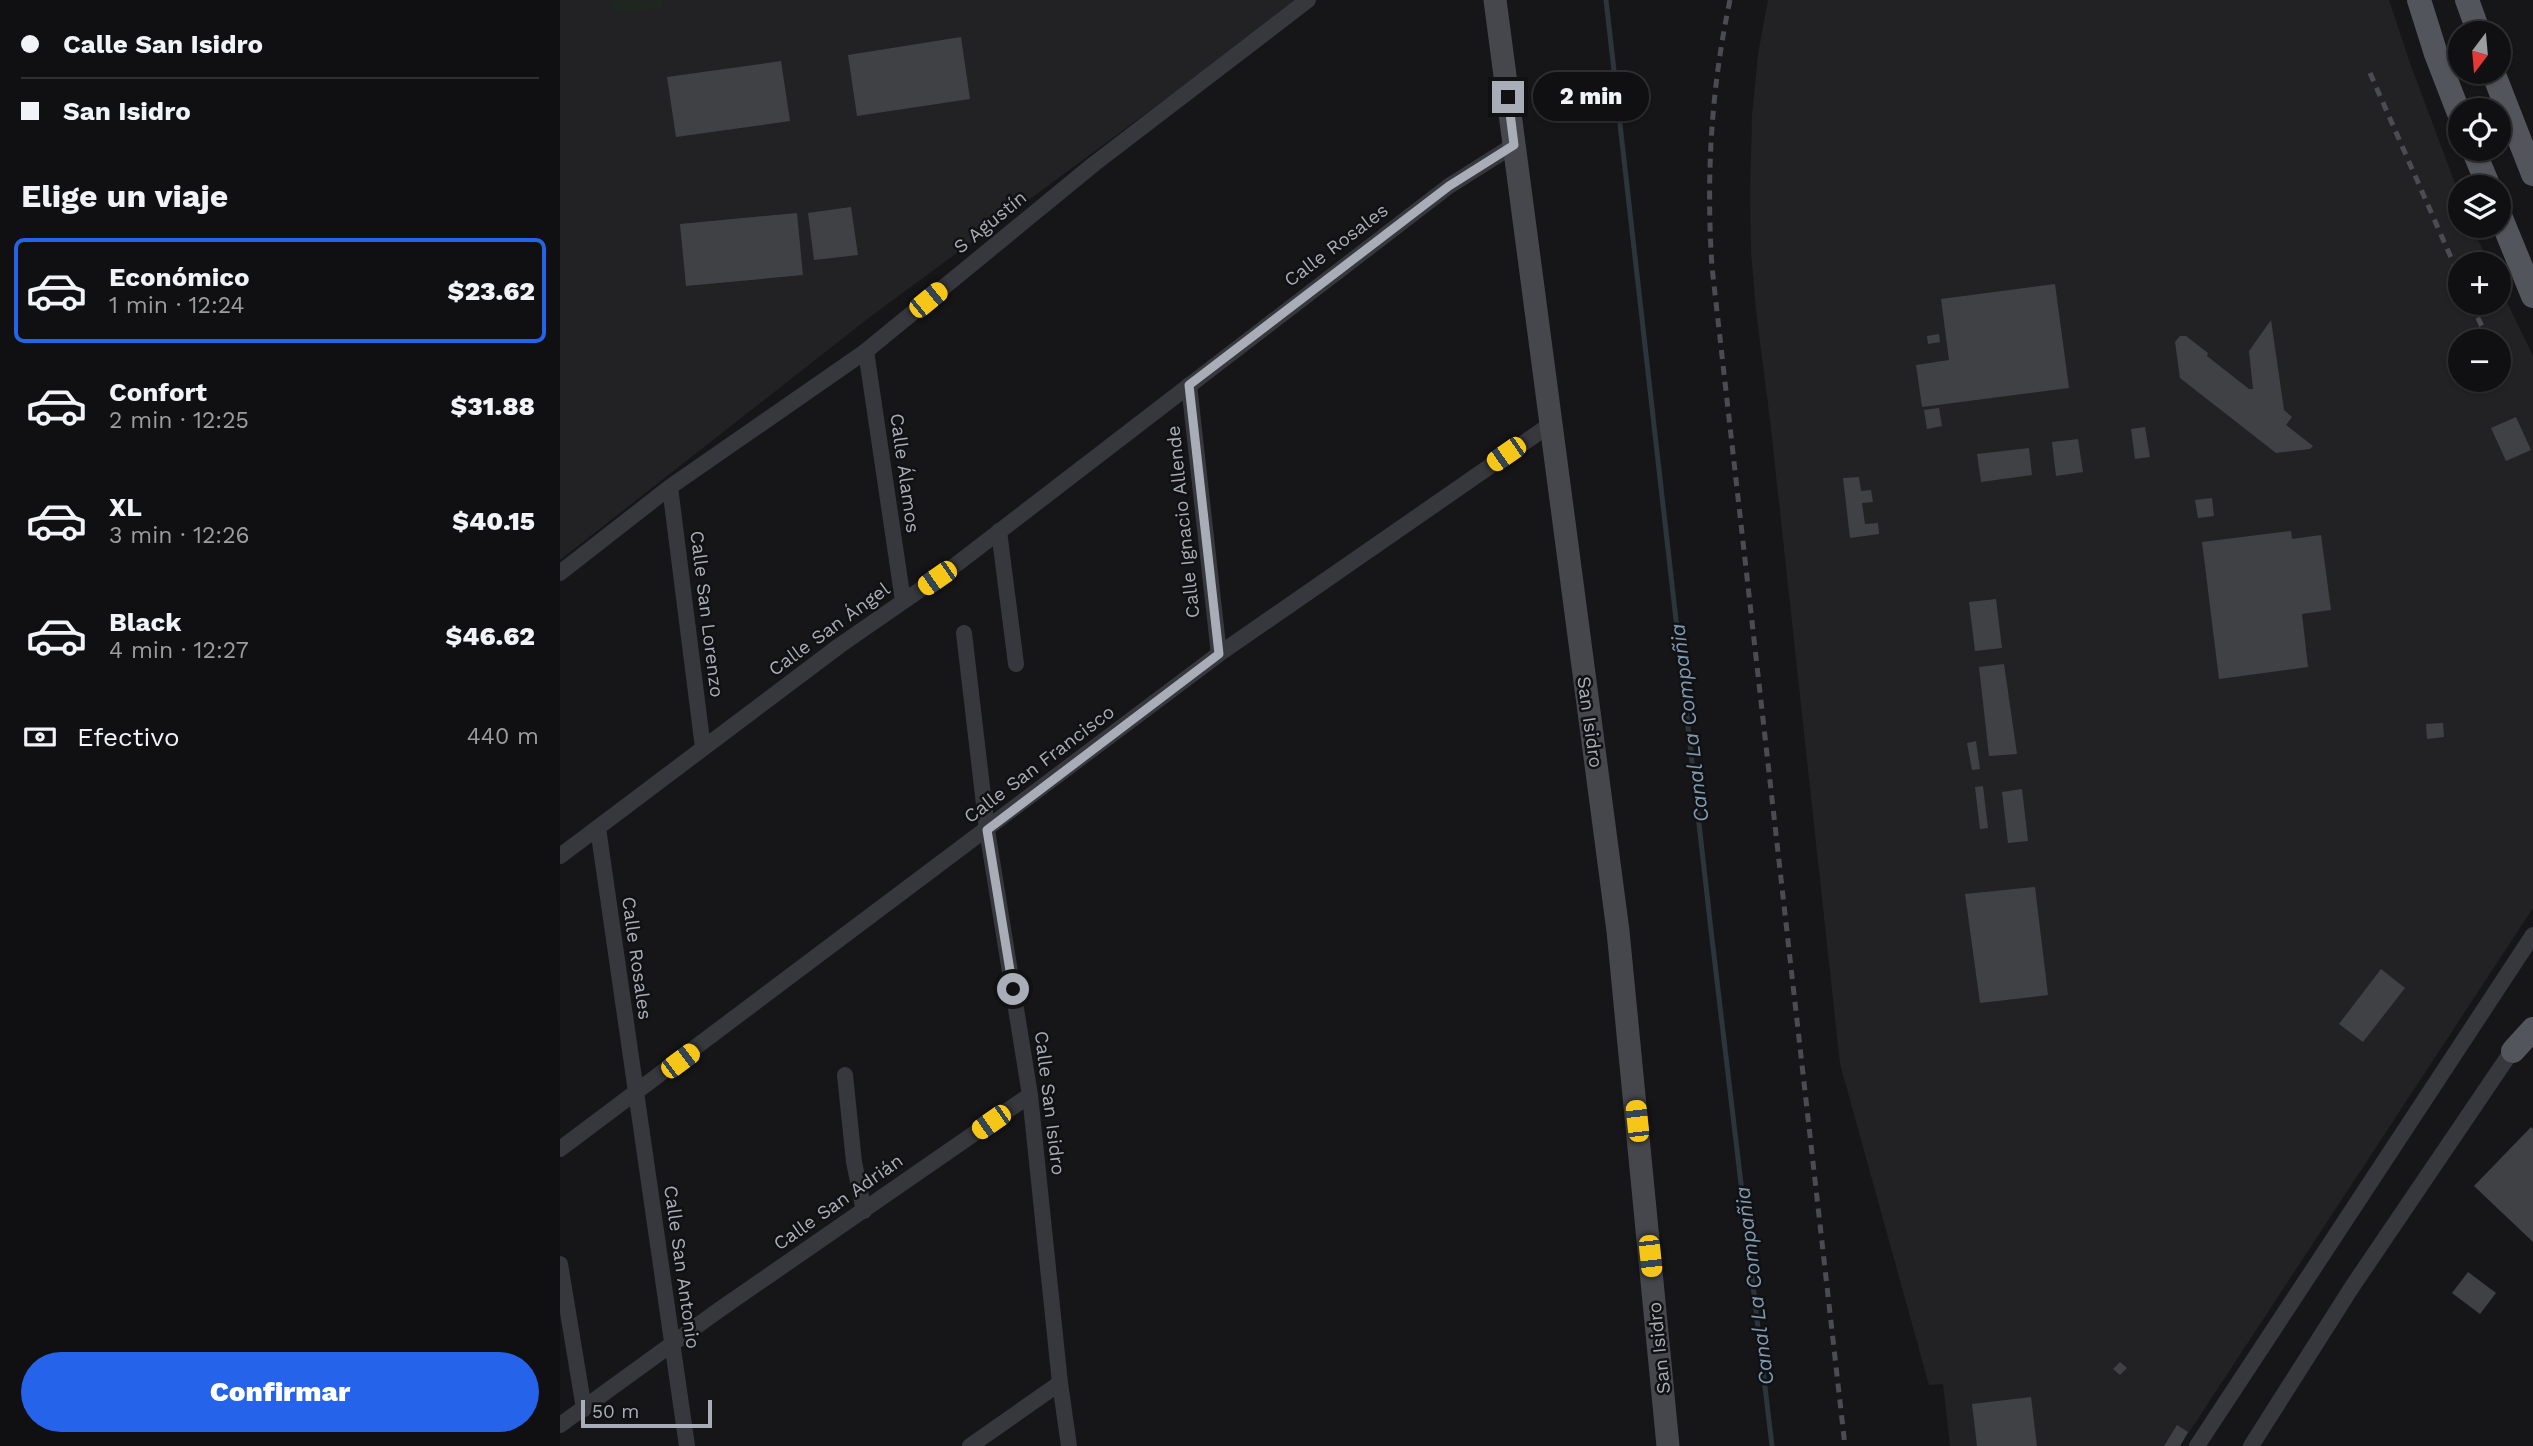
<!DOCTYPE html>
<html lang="es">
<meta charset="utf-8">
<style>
:root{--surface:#101012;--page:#19191b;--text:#f1f3f6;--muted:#9c9d9f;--line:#303032;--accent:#2563eb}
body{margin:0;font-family:"Work Sans",sans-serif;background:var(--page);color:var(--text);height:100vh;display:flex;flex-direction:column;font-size:26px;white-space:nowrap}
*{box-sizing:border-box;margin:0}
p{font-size:23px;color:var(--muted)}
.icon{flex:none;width:38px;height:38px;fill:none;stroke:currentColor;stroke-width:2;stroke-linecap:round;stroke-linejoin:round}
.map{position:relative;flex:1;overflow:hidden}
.details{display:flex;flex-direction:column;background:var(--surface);width:560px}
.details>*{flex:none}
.guide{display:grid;align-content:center;height:154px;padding:0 21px;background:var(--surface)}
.needle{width:46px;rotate:196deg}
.fabs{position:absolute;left:1888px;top:21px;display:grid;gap:14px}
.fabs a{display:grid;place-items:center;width:63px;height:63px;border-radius:50%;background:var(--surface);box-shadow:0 2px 5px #0004,0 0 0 2px var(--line);font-size:35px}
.scale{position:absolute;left:21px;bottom:18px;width:131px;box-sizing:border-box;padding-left:7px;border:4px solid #a8adb8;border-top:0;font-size:19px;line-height:24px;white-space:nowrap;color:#a8adb8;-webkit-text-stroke:5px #111113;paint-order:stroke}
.end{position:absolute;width:32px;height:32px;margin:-16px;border:9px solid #a8adb8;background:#111;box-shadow:0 0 0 4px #111}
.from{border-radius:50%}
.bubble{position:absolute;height:49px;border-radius:24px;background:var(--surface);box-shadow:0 2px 5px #0004,0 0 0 2px var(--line);font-size:23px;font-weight:800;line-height:49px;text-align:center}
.car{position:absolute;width:21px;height:42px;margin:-21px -10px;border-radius:9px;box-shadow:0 0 5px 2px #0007;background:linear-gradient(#f5c518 24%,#345 0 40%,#f5c518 0 76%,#345 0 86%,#f5c518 0)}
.guide b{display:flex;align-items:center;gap:24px;height:66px;font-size:26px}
.guide b+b{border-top:2px solid var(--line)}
.guide i{width:18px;height:18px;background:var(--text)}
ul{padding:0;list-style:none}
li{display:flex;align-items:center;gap:21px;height:105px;margin:0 14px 10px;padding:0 7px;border:4px solid transparent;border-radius:10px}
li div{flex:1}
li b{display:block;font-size:26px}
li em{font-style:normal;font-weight:800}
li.selected{border-color:var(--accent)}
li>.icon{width:63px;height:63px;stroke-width:1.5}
h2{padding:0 21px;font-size:32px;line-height:84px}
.pay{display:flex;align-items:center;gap:18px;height:77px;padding:0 21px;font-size:26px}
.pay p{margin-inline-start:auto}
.primary-button{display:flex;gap:14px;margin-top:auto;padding:14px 21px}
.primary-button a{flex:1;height:80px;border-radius:42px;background:var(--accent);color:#fff;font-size:28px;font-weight:800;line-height:80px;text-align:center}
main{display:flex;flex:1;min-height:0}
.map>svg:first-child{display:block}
.built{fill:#222225;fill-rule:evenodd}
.green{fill:#1e261f}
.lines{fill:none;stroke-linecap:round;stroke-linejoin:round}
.stream{stroke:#2c353c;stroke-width:5}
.building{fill:#404145}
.minor{stroke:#37383d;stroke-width:16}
.secondary{stroke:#45474d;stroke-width:23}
.primary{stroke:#53555c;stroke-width:24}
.rail{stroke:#4a4c52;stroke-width:5;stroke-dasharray:9 7;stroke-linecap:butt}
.route{stroke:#a8adb8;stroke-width:9}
.labels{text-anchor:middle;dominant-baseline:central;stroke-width:5;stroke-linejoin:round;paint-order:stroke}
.street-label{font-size:19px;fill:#a8adb8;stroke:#111113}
.water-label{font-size:21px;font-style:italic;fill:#7f9bb3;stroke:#111113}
</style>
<main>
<section class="details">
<div class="guide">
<b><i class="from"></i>Calle San Isidro</b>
<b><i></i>San Isidro</b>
</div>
<h2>Elige un viaje</h2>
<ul>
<li class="selected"><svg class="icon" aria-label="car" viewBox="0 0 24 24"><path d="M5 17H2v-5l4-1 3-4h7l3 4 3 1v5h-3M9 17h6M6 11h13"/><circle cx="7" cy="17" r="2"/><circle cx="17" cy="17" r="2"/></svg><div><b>Económico</b><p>1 min · 12:24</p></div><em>$23.62</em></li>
<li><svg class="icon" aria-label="car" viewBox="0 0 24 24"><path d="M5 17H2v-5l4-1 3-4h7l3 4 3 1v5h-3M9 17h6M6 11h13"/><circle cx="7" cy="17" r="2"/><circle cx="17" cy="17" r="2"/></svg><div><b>Confort</b><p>2 min · 12:25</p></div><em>$31.88</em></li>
<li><svg class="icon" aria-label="car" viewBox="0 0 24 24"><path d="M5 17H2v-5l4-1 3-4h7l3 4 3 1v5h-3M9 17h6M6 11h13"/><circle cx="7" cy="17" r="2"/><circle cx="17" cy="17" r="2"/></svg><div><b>XL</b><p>3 min · 12:26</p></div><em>$40.15</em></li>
<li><svg class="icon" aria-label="car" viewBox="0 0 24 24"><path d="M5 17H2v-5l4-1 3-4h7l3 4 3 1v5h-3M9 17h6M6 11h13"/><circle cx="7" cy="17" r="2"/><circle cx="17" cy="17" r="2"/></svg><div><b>Black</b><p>4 min · 12:27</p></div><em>$46.62</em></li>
</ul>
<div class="pay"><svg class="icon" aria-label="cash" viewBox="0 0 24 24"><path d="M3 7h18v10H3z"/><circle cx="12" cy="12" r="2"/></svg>Efectivo<p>440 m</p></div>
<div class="primary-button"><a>Confirmar</a></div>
</section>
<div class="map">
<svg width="1973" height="1446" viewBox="0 0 1973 1446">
<rect width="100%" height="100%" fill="#161618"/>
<path class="built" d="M0,0H740L310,317L0,560Z
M1208,0H1829L1850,63L1900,197V226H1912L1929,264H1900V303H1939V286L1973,356V908L1620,1446H1390L1383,1384L1369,1385L1280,1064L1210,420L1196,311L1191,252L1190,192L1192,116L1198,54ZM1900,341H1939V380H1900Z"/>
<path class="green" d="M53,0H102L103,9L54,14Z"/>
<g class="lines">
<path class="stream" d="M1046,0L1151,930L1212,1446"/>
</g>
<path class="building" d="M401,37L410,99L297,116L288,55Z
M221,61L230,121L116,137L107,77Z
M291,207L298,255L254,260L248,213Z
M237,213L243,275L126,286L120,224Z
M1495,284L1509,388L1362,407L1356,365L1389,360L1381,299Z
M1711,320L1724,410L1732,417L1726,425L1753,446L1750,449L1716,453L1620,378L1615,342L1620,336H1626L1648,353L1647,356L1689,389H1693L1689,351Z
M1379,334L1380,342L1368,344L1367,336Z
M1379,408L1382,426L1367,429L1364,410Z
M1956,417L1971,450L1946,461L1931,428Z
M1585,427L1590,457L1575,459L1571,429Z
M1518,439L1523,472L1496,476L1492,442Z
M1469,448L1472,475L1421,482L1417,454Z
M1299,477L1301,491L1311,490L1313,502L1302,503L1305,524L1318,523L1319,534L1290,538L1283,478Z
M1652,498L1654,516L1638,518L1635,500Z
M1731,531L1732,539L1761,535L1771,610L1742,614L1748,667L1659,679L1642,542Z
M1436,599L1442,648L1415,651L1409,602Z
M1444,664L1457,754L1429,756L1419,667Z
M1883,723L1884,737L1867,739L1866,724Z
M1416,741L1420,769L1412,770L1407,743Z
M1423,786L1428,828L1420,829L1415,787Z
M1462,789L1468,841L1448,843L1442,792Z
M1475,887L1488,995L1420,1003L1405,894Z
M1821,969L1845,988L1803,1042L1779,1024Z
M1971,1127L1973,1129V1242L1914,1186Z
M1908,1272L1936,1293L1920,1314L1892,1293Z
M1560,1362L1567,1368L1560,1375L1553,1369Z
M1471,1397L1477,1446H1417L1412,1404Z
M1617,1425L1628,1432L1620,1446H1604Z"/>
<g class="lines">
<path class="minor" d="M306,351L343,601
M629,385L659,654
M110,487L143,748
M439,531L456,664
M0,573L110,487L306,351L534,164L748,0
M404,633L427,830L470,1095L500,1383L509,1446
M38,828L127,1446
M0,856L279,646L393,567L889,186L954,145
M285,1075L294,1162L304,1211
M0,1149L659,654L991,424
M0,1264L24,1409
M0,1425L159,1310L470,1095
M410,1446L500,1383
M1637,1446L1973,935
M1691,1446L1792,1287L1958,1042"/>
<path class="secondary" d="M935,0L1058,931L1108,1446"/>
<path class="primary" d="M1859,0L1876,54L1900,116
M1907,0L1919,33
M1933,72L1973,174
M1913,149L1929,187
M1939,213L1973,296
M1953,1051L1973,1029"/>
<path class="rail" d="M1170,0C1151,89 1146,177 1152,267L1285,1446
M1810,73L1900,278
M1911,303L1925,333"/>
</g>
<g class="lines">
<path class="route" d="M453,989L427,830L659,654L629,385L889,186L954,145L948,97"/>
</g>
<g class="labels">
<g class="street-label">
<text transform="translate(430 222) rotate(-39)">S Agustín</text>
<text transform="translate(776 245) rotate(-37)">Calle Rosales</text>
<text transform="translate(345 473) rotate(82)">Calle Álamos</text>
<text transform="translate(623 522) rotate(-96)">Calle Ignacio Allende</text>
<text transform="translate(147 614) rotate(83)">Calle San Lorenzo</text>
<text transform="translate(269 629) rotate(-36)">Calle San Ángel</text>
<text transform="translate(1030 722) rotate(82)">San Isidro</text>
<text transform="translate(479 764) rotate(-37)">Calle San Francisco</text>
<text transform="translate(77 958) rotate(82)">Calle Rosales</text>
<text transform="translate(490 1103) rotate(83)">Calle San Isidro</text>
<text transform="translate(278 1202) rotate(-35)">Calle San Adrián</text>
<text transform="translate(122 1267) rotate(82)">Calle San Antonio</text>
<text transform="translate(1099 1348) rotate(-96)">San Isidro</text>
</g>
<g class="water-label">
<text transform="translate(1129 723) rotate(-97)">Canal La Compañia</text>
<text transform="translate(1194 1286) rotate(-97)">Canal La Compañia</text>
</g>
</g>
</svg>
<div class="fabs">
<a><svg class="needle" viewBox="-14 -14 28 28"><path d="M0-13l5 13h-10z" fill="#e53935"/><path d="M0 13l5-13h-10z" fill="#9c9d9f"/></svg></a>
<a><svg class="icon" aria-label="locate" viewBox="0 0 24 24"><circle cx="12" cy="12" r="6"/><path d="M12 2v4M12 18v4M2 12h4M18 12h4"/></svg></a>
<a><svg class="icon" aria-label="layers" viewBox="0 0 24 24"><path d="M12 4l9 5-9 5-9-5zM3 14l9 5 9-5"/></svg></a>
<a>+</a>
<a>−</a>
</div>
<div class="scale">50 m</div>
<i class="end from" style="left:453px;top:989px"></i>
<i class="end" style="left:948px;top:97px"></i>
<div class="bubble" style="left:973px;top:72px;width:116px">2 min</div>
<i class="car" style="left:368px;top:300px;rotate:51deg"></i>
<i class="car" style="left:946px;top:454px;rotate:235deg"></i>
<i class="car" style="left:377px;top:578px;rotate:235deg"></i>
<i class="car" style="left:120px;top:1061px;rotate:53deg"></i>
<i class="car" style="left:1077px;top:1121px;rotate:354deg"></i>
<i class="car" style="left:431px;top:1122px;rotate:235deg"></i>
<i class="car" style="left:1090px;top:1256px;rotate:174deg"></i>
</div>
</main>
